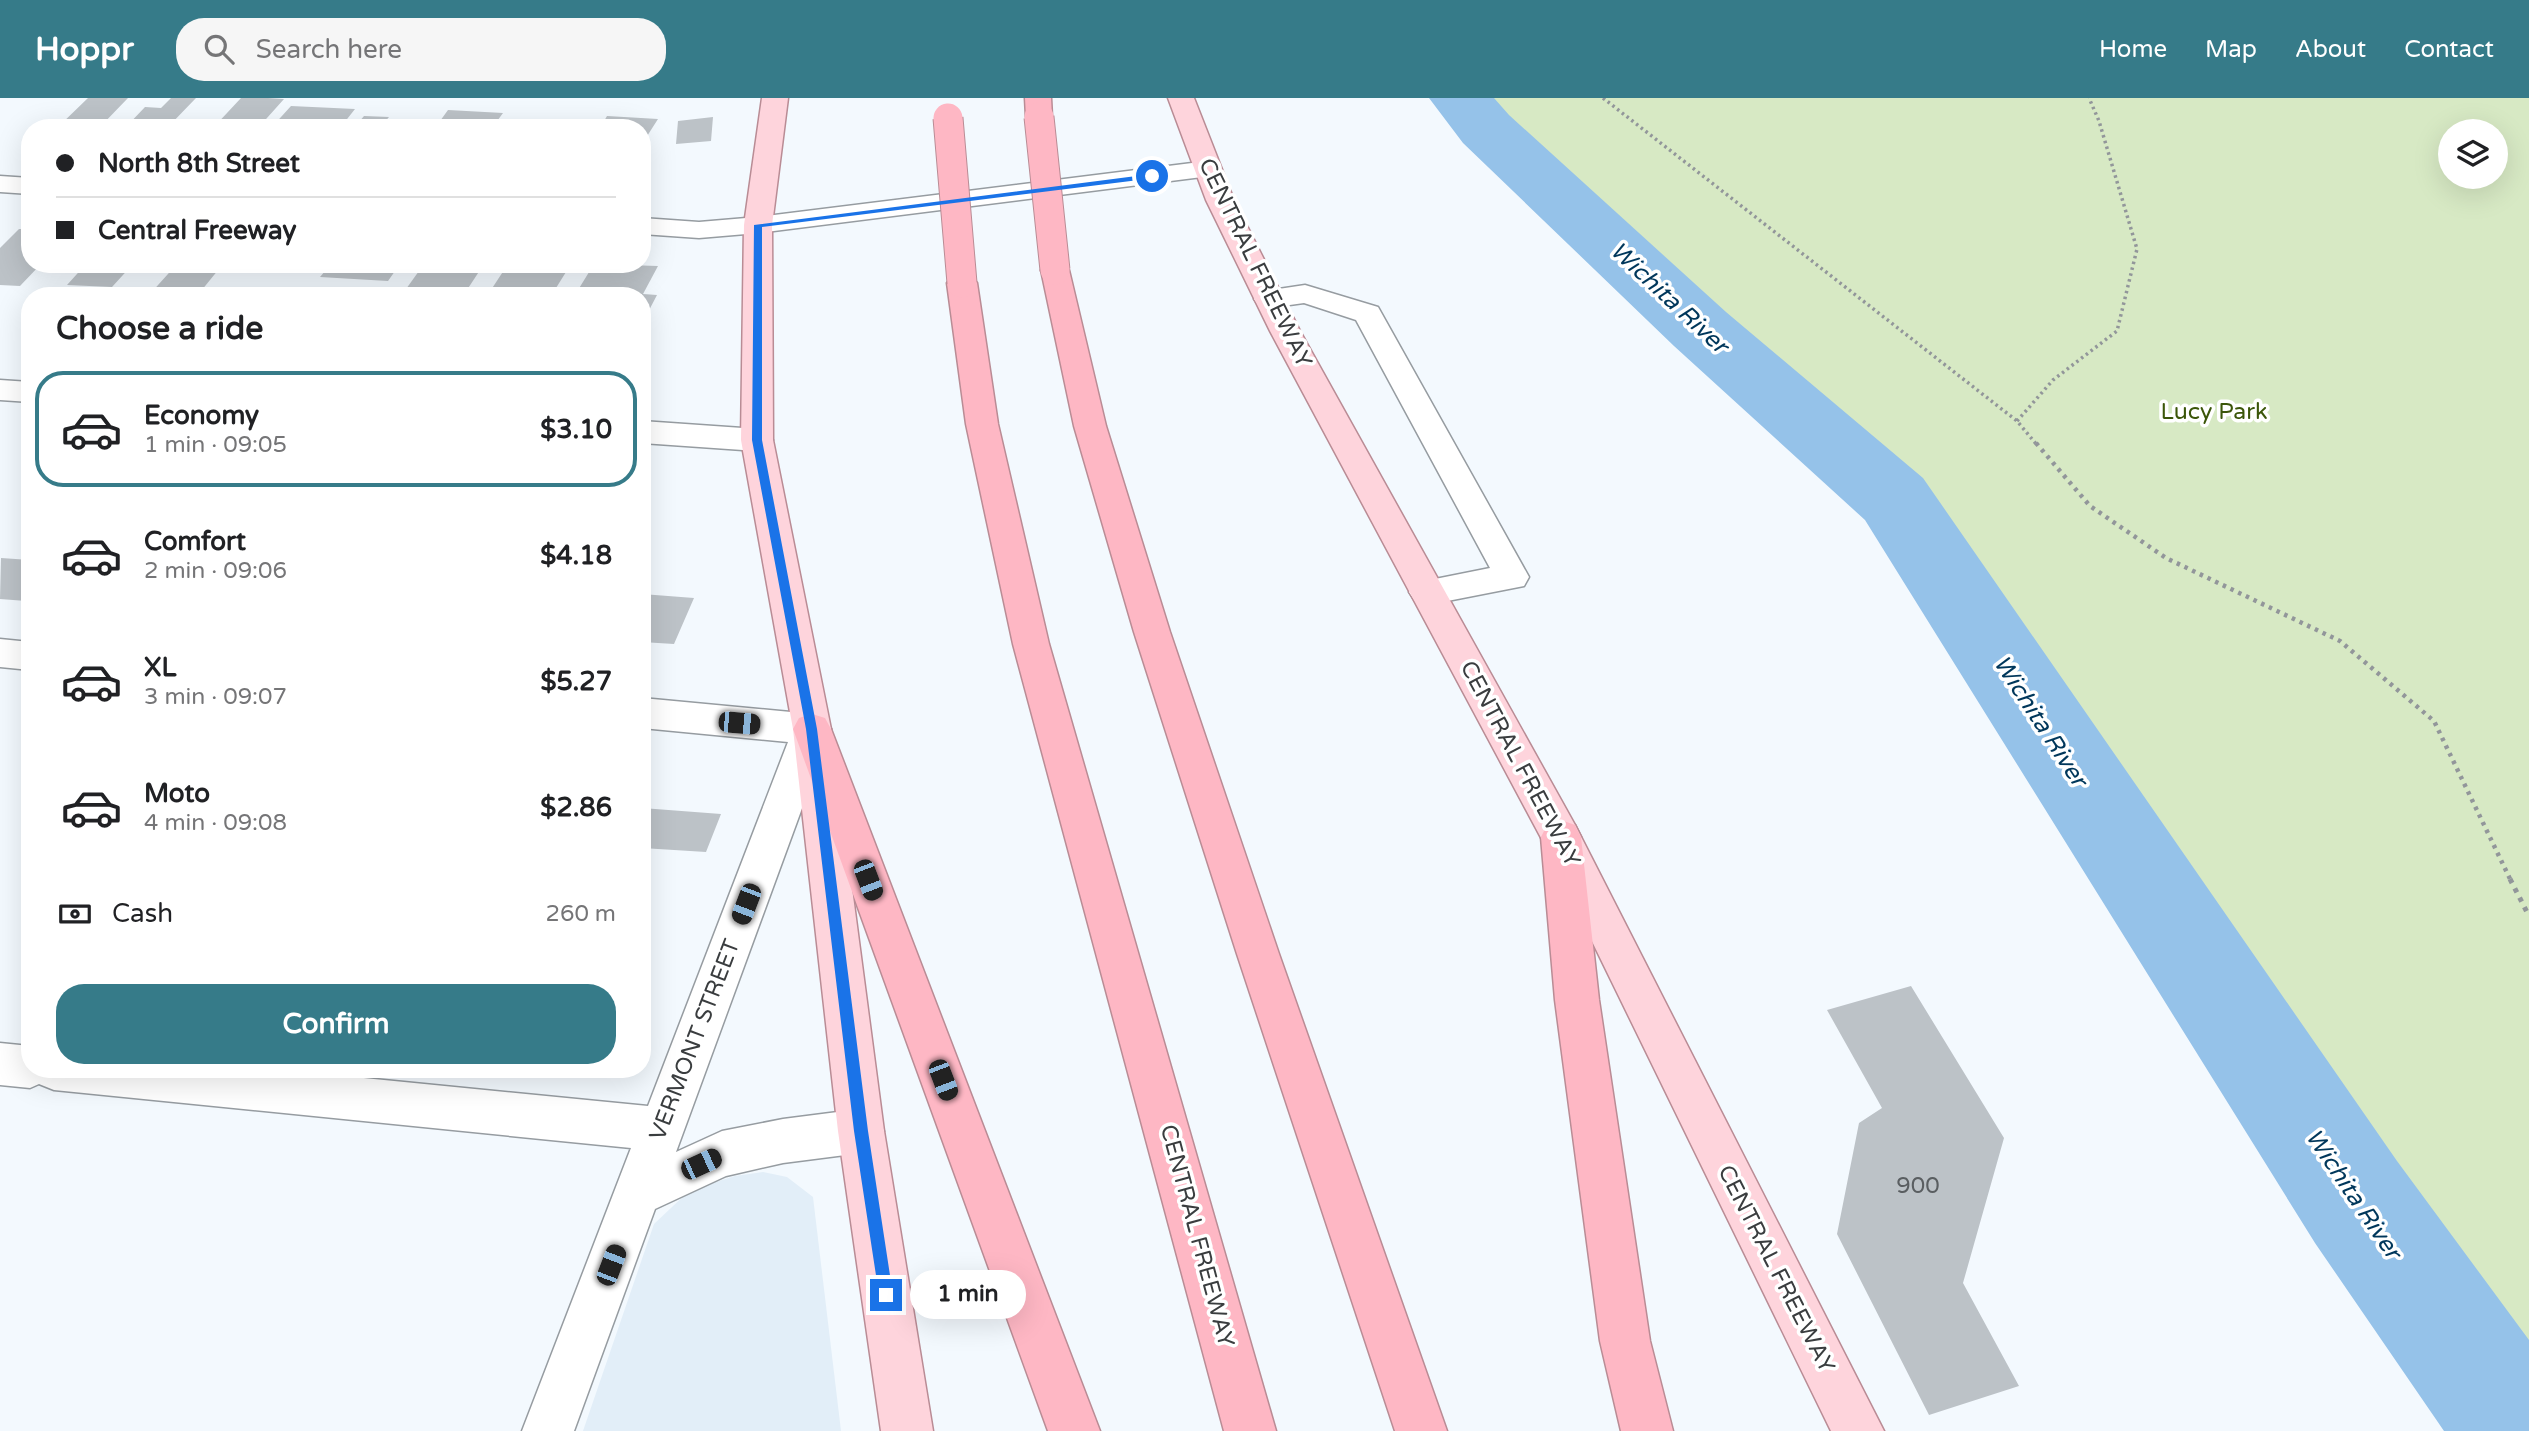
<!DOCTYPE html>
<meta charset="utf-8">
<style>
:root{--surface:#fff;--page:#f6f6f6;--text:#202124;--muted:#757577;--line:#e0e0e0;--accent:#367b89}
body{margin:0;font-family:"Varela Round",sans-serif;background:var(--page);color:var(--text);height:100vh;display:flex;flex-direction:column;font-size:26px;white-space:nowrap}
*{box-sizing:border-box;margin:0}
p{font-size:23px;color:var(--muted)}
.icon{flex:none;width:38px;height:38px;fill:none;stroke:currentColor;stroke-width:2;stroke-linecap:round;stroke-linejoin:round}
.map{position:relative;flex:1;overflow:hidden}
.sheet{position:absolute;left:21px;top:189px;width:630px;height:791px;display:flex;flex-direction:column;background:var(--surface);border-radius:28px;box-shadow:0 7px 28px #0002}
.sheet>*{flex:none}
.banner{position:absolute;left:21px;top:21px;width:630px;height:154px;border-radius:28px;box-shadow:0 7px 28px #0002;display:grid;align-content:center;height:154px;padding:0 35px;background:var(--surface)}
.buttons{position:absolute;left:2438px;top:21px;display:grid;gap:14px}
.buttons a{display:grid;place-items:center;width:70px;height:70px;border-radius:50%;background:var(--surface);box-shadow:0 7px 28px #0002;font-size:35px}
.end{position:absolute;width:32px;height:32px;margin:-16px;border:9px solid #1a73e8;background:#fff;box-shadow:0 0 0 4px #fff}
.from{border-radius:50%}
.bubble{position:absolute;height:49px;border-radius:24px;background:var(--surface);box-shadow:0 7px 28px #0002;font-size:23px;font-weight:700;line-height:49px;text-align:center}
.car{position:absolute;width:21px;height:42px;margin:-21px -10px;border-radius:9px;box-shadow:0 0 5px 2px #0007;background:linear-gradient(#222 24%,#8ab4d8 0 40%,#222 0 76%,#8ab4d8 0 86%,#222 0)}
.banner b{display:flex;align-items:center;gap:24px;height:66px;font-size:26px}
.banner b+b{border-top:2px solid var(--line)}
.banner i{width:18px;height:18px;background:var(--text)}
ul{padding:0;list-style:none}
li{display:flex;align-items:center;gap:21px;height:116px;margin:0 14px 10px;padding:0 21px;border:4px solid transparent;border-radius:28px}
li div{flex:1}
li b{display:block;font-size:26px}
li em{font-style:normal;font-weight:700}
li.selected{border-color:var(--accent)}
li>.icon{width:63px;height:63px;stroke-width:1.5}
h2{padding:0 35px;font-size:32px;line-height:84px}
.pay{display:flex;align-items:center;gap:18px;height:77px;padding:0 35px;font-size:26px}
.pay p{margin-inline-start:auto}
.cta{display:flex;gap:14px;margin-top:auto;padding:14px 35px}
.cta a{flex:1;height:80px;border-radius:28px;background:var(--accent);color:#fff;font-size:28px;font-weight:700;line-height:80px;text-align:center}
header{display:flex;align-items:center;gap:42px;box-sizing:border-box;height:98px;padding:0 35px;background:var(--accent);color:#fff}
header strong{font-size:33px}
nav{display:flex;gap:38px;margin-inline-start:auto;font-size:24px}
.search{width:490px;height:63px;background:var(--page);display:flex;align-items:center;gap:18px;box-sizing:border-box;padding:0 24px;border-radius:28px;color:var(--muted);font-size:26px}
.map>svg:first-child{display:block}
.built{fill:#e2eef8}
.green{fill:#d7e9c4;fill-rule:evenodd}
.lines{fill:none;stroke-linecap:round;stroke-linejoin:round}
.river{fill:#95c2e9;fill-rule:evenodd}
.building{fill:#bcc2c7}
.minor-casing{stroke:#969ca1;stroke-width:3}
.major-casing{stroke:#b98c95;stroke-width:3}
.highway-casing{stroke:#b98c95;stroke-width:3}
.path-far2{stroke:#92969a;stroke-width:3.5;stroke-dasharray:2.5 3.5;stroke-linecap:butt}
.path-far1{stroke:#92969a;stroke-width:4.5;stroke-dasharray:3.5 5;stroke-linecap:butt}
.path{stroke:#92969a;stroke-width:5;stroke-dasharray:4.5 6;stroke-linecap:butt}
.minor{fill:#fff;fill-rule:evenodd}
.major{fill:#fed4dc;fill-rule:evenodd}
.highway{fill:#feb7c4;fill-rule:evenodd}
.highway-bridge-casing{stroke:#b98c95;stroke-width:31;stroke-linecap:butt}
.highway-bridge{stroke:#feb7c4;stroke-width:29}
.route{fill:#1a73e8}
.labels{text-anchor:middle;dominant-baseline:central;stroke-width:7;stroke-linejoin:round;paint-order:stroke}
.street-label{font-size:23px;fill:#3a3d3f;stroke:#fff}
.park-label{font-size:23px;fill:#3b5609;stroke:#fff}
.near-number-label{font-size:23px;fill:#5a5e61}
.water-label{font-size:24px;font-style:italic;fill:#00375b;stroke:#fff}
</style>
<header>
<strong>Hoppr</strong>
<div class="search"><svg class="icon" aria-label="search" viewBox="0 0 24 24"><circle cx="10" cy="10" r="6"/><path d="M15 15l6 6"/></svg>Search here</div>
<nav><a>Home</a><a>Map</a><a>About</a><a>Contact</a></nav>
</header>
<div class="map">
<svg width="2529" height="1333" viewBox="0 0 2529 1333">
<rect width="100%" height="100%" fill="#f3f9fe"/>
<path class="built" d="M763,1074L787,1079L813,1099L841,1333H583L654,1126L690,1092L735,1078Z"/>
<path class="green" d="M1460,0H2529V1333H2519L2356,1104L1894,401L1700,231L1486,31ZM2450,33H2496V79H2450Z"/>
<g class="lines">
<path class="river" d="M1429,0H1494L1509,17L1726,214L1923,380L2397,1063L2529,1242V1333H2444L2315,1145L1865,422L1674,248L1463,45Z"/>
</g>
<path class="building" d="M88,0H128L99,30H57Z
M171,0H196L167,30H125L145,9L161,10Z
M241,0H268L284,1L258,30H213Z
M291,8L355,11L340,30H271Z
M448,12L503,15L492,30H435Z
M364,18L389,19L383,26L410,28V30H354Z
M607,18L658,21L642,46V30H600Z
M713,19L711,43L676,46L678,23Z
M19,131H30V166H41L20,188L0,187V150Z
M86,166H133L112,189L67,187Z
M177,166H223L197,198L149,197Z
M331,166H400L388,183L320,179Z
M424,166H484L463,198H401Z
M508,166H571L551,198H487Z
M594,166L658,168L643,196L657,197L646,218H642V196L602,198L604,194L578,192Z
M1,460L30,462V498L26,503L0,501Z
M642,496L694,500L674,546L642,544Z
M642,710L721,716L706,754L642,750Z
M1911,888L2004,1040L1963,1185L2019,1288L1929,1317L1837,1136L1859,1025L1882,1010L1827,912Z"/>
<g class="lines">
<g class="minor-casing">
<path id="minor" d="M1208,63L1218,65L1221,71L1218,77L758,135L699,140L642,136V120L699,124L758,119Z
M0,78L30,80V96L0,94Z
M1305,187L1378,209L1529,479L1524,488L1427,507L1415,503L1409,494L1415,485L1490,470L1356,222L1304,205L1269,210L1259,208L1254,201L1259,194Z
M0,282L30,284V304L0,302Z
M642,323L757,331L768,334L773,342L768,350L757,353L642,345Z
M0,541L30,544V572L0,569Z
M642,600L812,616L825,620L831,631L676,1054L722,1033L783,1021L861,1011L877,1017L884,1033L877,1049L861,1055L783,1065L726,1078L655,1111L574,1333H522L631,1050L54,992L39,986L30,990L0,987V945L30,948V971H273L648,1008L788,644L642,630Z"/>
</g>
<g class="major-casing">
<path id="major" d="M762,0H788L772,127L773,342L831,631L884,1033L933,1333H881L838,1033L793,631L741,342L744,127Z
M1168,0H1194L1234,102L1300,233L1575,727L1884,1333H1831L1547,751L1270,233L1206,102Z"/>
</g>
<g class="highway-casing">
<path id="highway" d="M1025,0H1051L1052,19L1048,25L1039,27L1030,25L1026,19Z
M1055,163L1065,166L1069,172L1106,328L1170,534L1279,856L1447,1333H1395L1237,856L1134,534L1074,328L1041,172L1045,166Z
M962,176L972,179L977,185L998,326L1049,546L1276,1333H1224L1013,546L966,326L947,185L952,179Z
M812,616L825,620L831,631L1100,1333H1048L793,631L799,620Z
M1561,722L1575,727L1581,739L1599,902L1650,1243L1673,1333H1621L1600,1243L1555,902L1541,739L1547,727Z"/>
</g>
<path class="path-far2" d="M1603,0L2017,323L2037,347
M2017,323L2053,282L2117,233L2137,151L2099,23L2089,0"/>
<path class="path-far1" d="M2036,345L2090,408L2166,460L2340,543L2434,623L2511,783"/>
<path class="path" d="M2510,781L2529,818"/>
<use href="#minor" class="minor"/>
<use href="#major" class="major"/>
<use href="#highway" class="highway"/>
<g class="highway-bridge-casing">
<path id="highway-bridge" d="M1039,19L1055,172
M948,20L962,185"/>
</g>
<use href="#highway-bridge" class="highway-bridge"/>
</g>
<path class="route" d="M1152,76L1155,80L762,129V342L817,631L868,1033L893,1197L891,1202L886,1204L881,1202L879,1197L854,1033L806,631L752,342L754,127Z"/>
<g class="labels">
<g class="street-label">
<text transform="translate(1255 165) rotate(64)">CENTRAL FREEWAY</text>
<text transform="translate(1520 666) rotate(62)">CENTRAL FREEWAY</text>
<text transform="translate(695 942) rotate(-69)">VERMONT STREET</text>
<text transform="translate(1197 1138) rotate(75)">CENTRAL FREEWAY</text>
<text transform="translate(1776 1171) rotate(63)">CENTRAL FREEWAY</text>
</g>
<g class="park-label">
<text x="2214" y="314">Lucy Park</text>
</g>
<g class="near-number-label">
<text x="1918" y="1088">900</text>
</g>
<g class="water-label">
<text transform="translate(1669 200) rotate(43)">Wichita River</text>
<text transform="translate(2040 623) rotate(57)">Wichita River</text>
<text transform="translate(2353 1096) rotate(56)">Wichita River</text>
</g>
</g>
</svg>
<div class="buttons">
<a><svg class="icon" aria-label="layers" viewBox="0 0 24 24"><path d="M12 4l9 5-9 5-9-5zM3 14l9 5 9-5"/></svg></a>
</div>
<i class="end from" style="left:1152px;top:78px"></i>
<i class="end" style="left:886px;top:1197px"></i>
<div class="bubble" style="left:910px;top:1172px;width:116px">1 min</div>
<i class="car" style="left:739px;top:625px;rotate:95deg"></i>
<i class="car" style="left:868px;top:782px;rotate:159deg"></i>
<i class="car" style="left:746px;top:806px;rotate:201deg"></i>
<i class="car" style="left:943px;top:982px;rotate:159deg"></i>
<i class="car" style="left:701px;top:1066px;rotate:65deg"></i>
<i class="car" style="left:611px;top:1167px;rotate:21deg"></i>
<div class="banner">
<b><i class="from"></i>North 8th Street</b>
<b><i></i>Central Freeway</b>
</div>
<section class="sheet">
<h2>Choose a ride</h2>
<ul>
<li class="selected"><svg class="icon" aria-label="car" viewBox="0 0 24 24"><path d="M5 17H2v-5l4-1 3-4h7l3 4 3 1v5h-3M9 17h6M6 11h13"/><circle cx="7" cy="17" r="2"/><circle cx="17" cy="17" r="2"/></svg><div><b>Economy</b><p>1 min · 09:05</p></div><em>$3.10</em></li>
<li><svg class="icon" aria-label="car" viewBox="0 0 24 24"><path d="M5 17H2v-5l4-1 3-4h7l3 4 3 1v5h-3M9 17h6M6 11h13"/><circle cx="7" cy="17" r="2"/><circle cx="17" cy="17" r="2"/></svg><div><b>Comfort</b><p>2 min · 09:06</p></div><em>$4.18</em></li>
<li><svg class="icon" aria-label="car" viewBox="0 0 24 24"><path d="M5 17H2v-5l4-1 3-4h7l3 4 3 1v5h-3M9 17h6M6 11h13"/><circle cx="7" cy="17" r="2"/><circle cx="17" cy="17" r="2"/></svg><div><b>XL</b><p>3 min · 09:07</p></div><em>$5.27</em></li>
<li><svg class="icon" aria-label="car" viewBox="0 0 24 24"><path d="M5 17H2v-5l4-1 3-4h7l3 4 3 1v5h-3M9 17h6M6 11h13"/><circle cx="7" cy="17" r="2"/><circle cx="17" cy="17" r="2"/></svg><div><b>Moto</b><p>4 min · 09:08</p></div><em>$2.86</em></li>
</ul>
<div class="pay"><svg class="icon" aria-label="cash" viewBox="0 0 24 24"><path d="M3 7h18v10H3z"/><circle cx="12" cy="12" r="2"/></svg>Cash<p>260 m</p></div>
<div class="cta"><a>Confirm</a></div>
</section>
</div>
